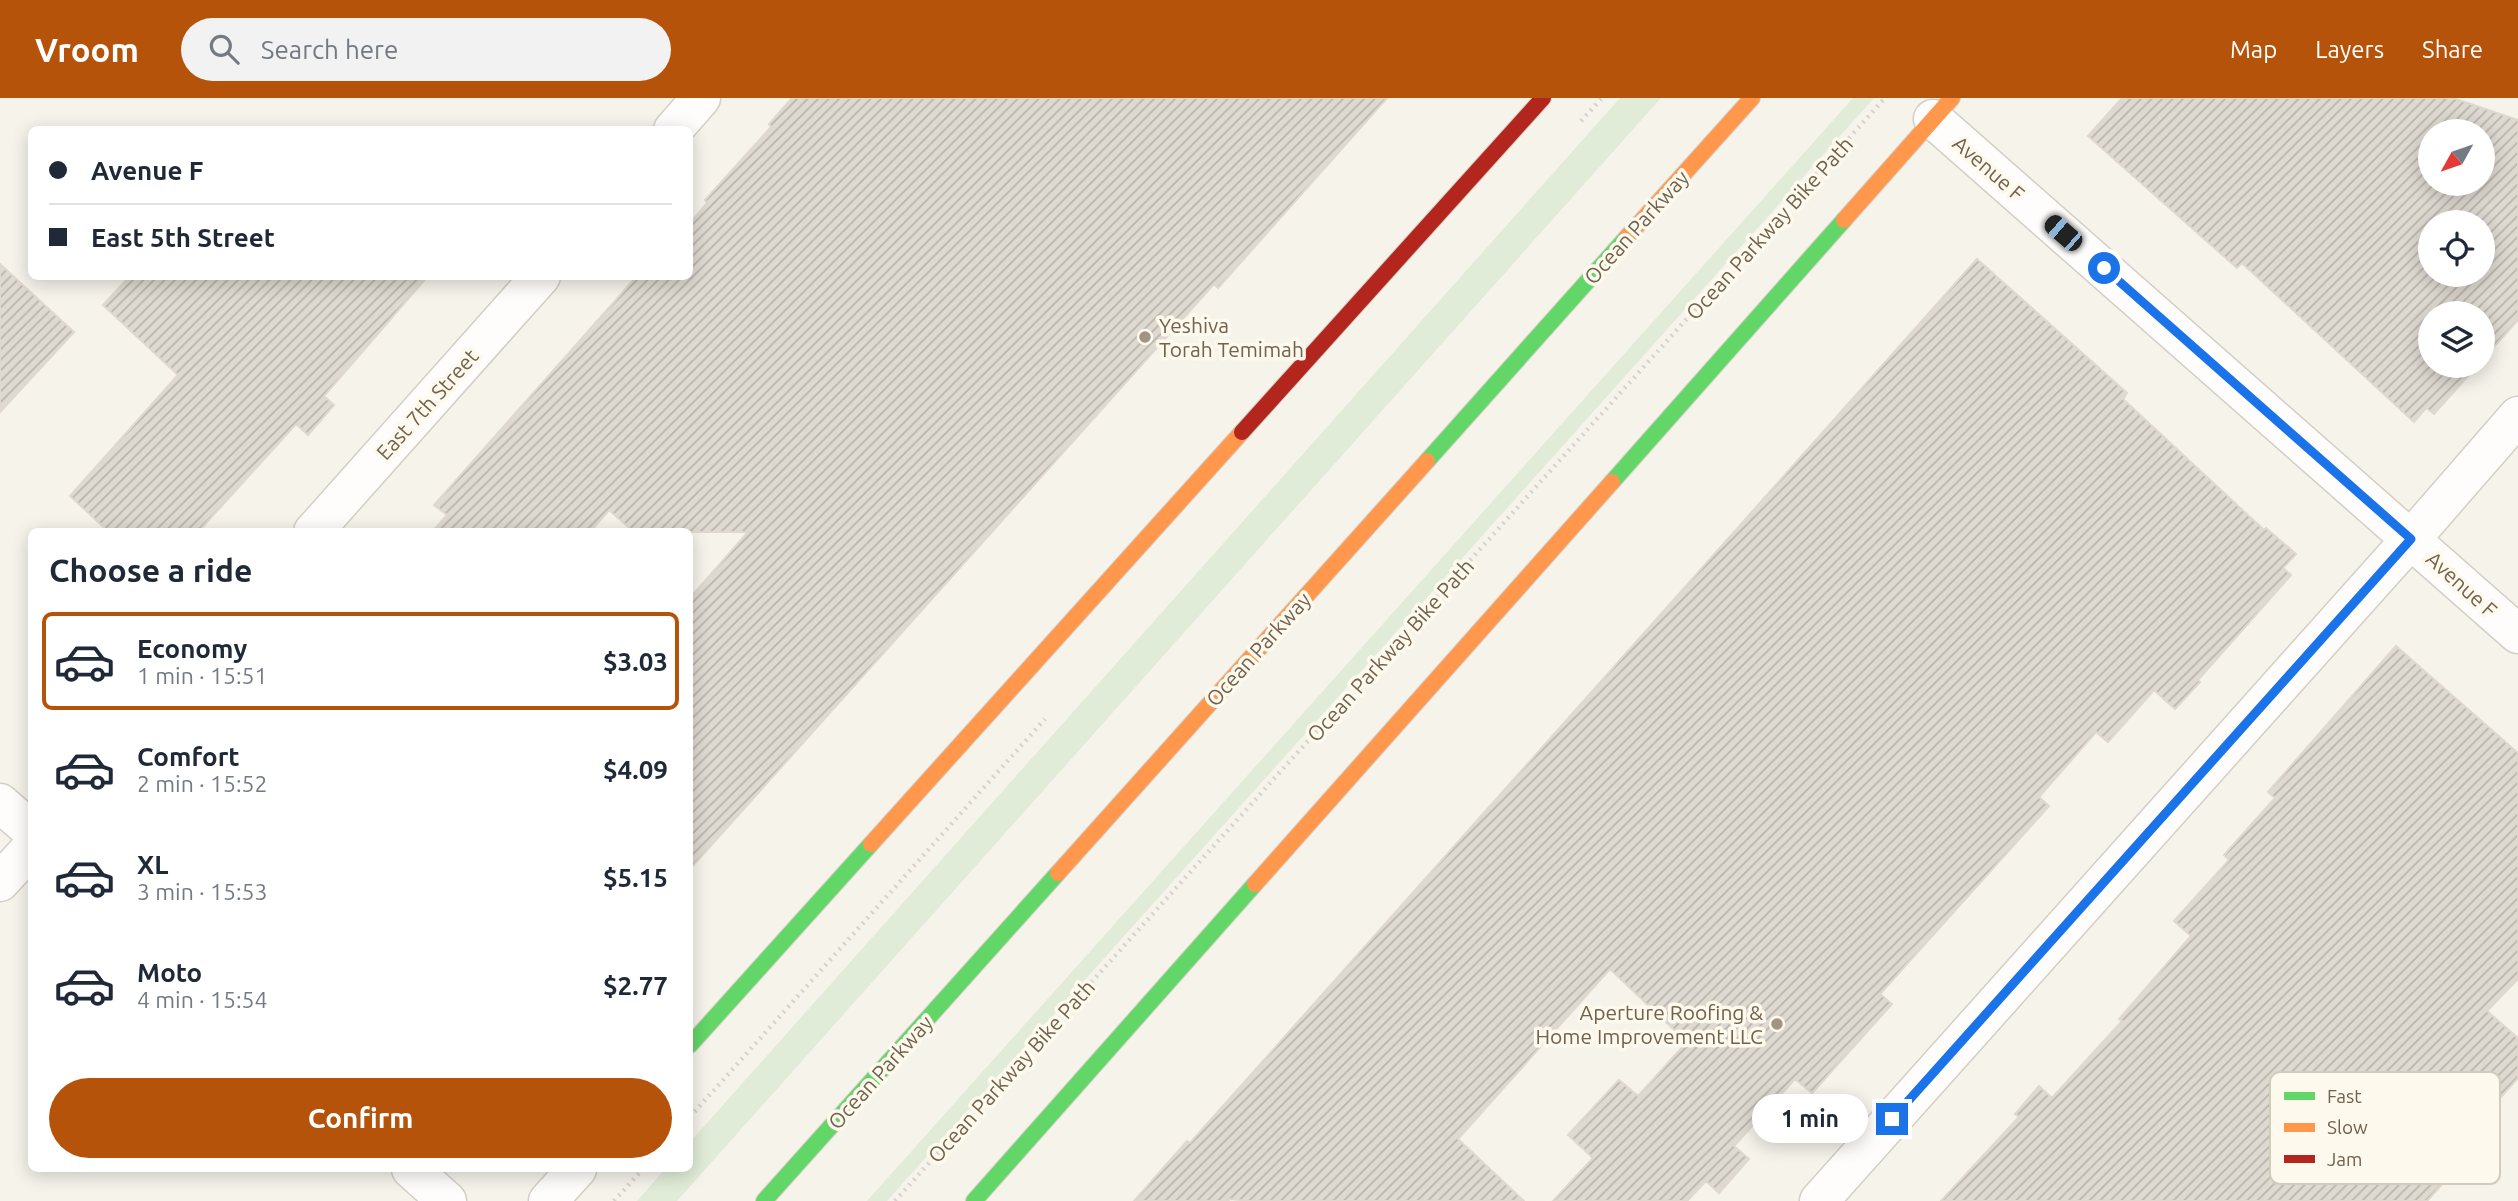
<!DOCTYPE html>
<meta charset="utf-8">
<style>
:root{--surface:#fff;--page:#f2f2f3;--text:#1f2937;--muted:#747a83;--line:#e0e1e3;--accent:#b45309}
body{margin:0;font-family:Ubuntu,sans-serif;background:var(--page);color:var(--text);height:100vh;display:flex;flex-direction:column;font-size:26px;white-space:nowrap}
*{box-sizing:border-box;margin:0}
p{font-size:23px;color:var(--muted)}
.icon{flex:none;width:38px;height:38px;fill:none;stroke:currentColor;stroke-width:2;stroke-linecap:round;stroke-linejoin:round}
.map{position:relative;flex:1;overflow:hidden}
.panel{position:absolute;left:28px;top:430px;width:665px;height:644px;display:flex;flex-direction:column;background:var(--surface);border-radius:10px;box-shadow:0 4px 18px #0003}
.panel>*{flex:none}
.hud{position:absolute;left:28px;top:28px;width:665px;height:154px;border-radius:10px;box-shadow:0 4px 18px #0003;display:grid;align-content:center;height:154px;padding:0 21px;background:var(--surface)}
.needle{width:46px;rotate:230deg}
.fabs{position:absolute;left:2418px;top:21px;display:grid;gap:14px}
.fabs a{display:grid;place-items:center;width:77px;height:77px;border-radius:50%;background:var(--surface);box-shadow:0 4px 18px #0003;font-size:35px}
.end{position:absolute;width:32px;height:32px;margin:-16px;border:9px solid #1a73e8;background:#fff;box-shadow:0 0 0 4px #fff}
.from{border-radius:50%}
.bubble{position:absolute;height:49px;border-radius:24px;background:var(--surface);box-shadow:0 4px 18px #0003;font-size:23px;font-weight:600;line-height:49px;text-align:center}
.car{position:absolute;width:21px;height:42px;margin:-21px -10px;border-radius:9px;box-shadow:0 0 5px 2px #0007;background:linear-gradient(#222 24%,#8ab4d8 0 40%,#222 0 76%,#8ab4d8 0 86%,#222 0)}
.hud b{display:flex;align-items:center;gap:24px;height:66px;font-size:26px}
.hud b+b{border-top:2px solid var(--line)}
.hud i{width:18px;height:18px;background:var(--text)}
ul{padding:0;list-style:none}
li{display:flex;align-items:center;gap:21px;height:98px;margin:0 14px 10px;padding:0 7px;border:4px solid transparent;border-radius:10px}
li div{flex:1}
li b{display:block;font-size:26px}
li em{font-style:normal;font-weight:600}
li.on{border-color:var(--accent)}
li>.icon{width:63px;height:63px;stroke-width:1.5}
h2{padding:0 21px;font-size:32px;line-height:84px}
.button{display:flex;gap:14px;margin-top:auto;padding:14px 21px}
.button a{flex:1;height:80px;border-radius:42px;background:var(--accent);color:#fff;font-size:28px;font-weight:600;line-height:80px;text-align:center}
header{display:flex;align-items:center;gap:42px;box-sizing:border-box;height:98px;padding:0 35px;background:var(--accent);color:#fff}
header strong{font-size:33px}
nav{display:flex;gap:38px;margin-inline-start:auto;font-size:24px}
.search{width:490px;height:63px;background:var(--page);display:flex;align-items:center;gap:18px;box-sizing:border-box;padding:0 24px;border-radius:38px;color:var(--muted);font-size:26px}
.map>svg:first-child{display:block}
.green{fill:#e0ecd7}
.building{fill:url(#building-hatch);stroke:#ded8ce;stroke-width:2;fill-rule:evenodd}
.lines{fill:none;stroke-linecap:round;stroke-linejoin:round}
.street-casing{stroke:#d3cfc6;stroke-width:41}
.fast-casing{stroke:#d3cfc6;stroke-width:18}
.slow-casing{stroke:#d3cfc6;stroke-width:18}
.jam-casing{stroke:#d3cfc6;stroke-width:18}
.path{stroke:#d7d2cb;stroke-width:4.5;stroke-dasharray:2 5;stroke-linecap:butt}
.street{stroke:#fefdfc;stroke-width:38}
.fast{stroke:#63d668;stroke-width:16}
.slow{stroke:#ff974d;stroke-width:16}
.jam{stroke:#b3261e;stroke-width:16}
.route{stroke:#1a73e8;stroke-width:9}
.poi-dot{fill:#a09485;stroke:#fdfaed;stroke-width:2.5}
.labels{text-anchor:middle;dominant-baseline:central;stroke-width:7;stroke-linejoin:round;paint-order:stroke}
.street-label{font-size:21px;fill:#71614e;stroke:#fdfaed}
.poi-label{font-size:21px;fill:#71614e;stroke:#fdfaed;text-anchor:start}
.key{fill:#fdfaed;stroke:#d3ccbd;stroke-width:2}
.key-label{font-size:19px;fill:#71614e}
</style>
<header>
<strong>Vroom</strong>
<div class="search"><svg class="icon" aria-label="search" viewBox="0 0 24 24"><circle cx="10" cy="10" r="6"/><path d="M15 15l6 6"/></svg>Search here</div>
<nav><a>Map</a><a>Layers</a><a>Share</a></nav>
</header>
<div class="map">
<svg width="2518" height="1103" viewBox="0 0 2518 1103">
<defs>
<pattern id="building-hatch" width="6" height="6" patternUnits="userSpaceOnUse" patternTransform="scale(1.75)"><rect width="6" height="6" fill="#dfdad1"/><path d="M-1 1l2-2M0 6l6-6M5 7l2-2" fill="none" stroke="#b9b4ac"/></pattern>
</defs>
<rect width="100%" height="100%" fill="#f6f3eb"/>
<path class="green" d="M1620,0H1661L677,1103H637L665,1071H690V1044Z
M1853,0H1874L887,1103H867Z"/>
<path class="building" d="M792,0H1387L1218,190L1214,186L690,771V500L748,434H634L609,412L590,434H432L447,417L434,407L637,178H690V125L707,105L705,102L771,29L769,26Z
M2122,0H2453L2518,22V222L2483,261V215H2431V268H2477L2434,316L2426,310L2414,324L2242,165L2237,170L2088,38ZM2431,33H2483V86H2431ZM2431,124H2483V177H2431Z
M1977,161L2127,295L2123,301L2264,432L2266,430L2296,456L2283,470L2291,477L2198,582L2200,584L2175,611L2154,592L2108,644L2096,634L2039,699L2049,708L1880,896L1892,906L1812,995L1795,981L1734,1048L1749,1061L1719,1095L1706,1083L1687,1103H1553L1593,1060L1568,1037L1619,982L1638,998L1687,944L1610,871L1458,1041L1524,1103H1248L1230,1101L1228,1103H1134L1187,1043L1190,1045Z
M0,166L74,234L0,314Z
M130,178H428L324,298L334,307L308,337L296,326L198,434H109L70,398L178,277L103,207Z
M2396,548L2518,655V881L2487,913L2518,940V980L2490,1011L2494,1014L2445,1067L2453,1074L2427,1103H1941L2019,1019L2015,1016L2039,988L2052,1000L2122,923L2119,921L2191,838L2174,823L2229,762L2224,757L2275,700L2268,694Z"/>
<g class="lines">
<g class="street-casing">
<path id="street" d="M1933,21L2518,536
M673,32L701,0
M313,434L541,178
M0,705L32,733
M0,784L32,749
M411,1071L447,1103
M548,1103L577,1071
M1819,1103L2411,441L2518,318"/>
</g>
<g class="fast-casing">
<path id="fast" d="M1427,363L1627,139
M1612,384L1844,122
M690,947L871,746
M764,1103L1058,775
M974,1103L1255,786"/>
</g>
<g class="slow-casing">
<path id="slow" d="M1844,122L1952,0
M1627,139L1752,0
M871,746L1242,334
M1058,775L1427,363
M1255,786L1612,384"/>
</g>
<g class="jam-casing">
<path id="jam" d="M1242,334L1543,0"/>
</g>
<path class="path" d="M1581,23L1602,0
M690,1019L1045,621
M614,1103L643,1071
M895,1103L1885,0"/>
<use href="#street" class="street"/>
<use href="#fast" class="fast"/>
<use href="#slow" class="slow"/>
<use href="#jam" class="jam"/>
</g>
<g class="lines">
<path class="route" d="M1892,1021L2411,441L2104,170"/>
</g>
<g class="poi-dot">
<circle cx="1145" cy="239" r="7"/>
<circle cx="1777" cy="926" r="7"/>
</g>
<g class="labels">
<g class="street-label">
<text transform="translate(1989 70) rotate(41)">Avenue F</text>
<text transform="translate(1636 129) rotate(-48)">Ocean Parkway</text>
<text transform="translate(1769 130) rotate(-48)">Ocean Parkway Bike Path</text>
<text transform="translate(427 306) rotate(-48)">East 7th Street</text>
<text transform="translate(2462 486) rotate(42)">Avenue F</text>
<text transform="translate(1258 551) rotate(-48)">Ocean Parkway</text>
<text transform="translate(1390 552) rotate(-48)">Ocean Parkway Bike Path</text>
<text transform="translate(1011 973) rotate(-48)">Ocean Parkway Bike Path</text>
<text transform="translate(880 974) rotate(-48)">Ocean Parkway</text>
</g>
<g class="poi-label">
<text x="1159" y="227">Yeshiva<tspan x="1159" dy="24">Torah Temimah</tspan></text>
<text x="1763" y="914" text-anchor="end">Aperture Roofing &amp;<tspan x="1763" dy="24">Home Improvement LLC</tspan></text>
</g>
</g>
<rect x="2270" y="974" width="230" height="112" rx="10" class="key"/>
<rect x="2284" y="994" width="31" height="8" fill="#63d668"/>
<rect x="2284" y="1025" width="31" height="9" fill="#ff974d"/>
<rect x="2284" y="1057" width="31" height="8" fill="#b3261e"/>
<g class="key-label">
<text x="2327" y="1005">Fast</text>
<text x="2327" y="1036">Slow</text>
<text x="2327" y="1068">Jam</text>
</g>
</svg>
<div class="fabs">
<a><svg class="needle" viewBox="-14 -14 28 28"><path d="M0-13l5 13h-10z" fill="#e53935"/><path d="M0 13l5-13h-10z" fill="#747a83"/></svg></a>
<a><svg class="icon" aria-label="locate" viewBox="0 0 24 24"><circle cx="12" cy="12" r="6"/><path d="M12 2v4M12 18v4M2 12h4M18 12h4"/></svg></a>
<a><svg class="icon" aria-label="layers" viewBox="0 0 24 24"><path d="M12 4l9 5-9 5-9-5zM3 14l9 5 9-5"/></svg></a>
</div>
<i class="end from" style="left:2104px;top:170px"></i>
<i class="end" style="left:1892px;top:1021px"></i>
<div class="bubble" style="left:1752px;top:996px;width:116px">1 min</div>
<i class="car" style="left:2063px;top:135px;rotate:311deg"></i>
<div class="hud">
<b><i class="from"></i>Avenue F</b>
<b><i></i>East 5th Street</b>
</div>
<section class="panel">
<h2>Choose a ride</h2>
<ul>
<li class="on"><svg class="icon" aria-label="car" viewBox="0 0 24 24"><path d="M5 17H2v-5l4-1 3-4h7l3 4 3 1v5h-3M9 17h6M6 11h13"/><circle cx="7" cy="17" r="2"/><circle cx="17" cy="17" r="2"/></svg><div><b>Economy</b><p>1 min · 15:51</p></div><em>$3.03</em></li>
<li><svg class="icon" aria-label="car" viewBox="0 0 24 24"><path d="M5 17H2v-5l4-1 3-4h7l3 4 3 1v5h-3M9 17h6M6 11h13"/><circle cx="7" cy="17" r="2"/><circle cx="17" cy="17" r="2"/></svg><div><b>Comfort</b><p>2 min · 15:52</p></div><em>$4.09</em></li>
<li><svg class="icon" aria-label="car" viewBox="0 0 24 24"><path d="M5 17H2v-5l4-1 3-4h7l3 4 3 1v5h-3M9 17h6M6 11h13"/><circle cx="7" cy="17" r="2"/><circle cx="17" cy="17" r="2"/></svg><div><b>XL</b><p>3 min · 15:53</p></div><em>$5.15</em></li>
<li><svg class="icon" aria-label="car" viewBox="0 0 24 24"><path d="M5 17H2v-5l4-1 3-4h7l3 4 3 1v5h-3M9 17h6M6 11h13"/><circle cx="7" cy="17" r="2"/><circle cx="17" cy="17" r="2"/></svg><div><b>Moto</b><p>4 min · 15:54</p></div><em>$2.77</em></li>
</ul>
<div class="button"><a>Confirm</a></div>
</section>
</div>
